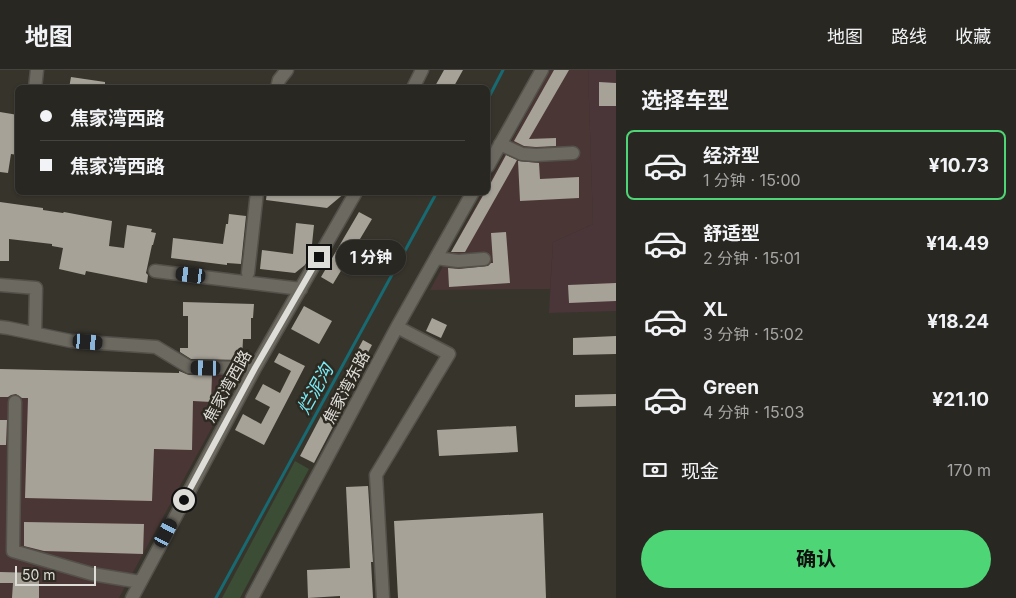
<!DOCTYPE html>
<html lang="zh">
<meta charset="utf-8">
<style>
:root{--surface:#292721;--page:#312f2a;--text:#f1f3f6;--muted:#a5a5a5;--line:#45443f;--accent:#4ed676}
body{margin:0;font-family:Inter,"Noto Sans SC",sans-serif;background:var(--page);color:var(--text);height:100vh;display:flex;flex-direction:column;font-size:19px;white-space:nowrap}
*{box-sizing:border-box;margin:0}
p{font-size:16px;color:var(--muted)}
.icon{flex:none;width:28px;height:28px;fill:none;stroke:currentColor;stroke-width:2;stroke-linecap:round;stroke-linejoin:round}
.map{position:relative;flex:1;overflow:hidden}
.sheet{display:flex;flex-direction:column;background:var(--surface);width:400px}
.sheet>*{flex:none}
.top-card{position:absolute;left:15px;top:15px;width:475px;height:110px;border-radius:8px;box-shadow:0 1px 4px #0004,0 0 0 1px var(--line);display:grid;align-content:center;height:110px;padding:0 25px;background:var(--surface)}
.scale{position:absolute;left:15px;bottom:12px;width:81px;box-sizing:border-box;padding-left:5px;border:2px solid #dfddd8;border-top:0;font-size:14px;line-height:18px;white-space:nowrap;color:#dfddd8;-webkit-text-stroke:4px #2d2a22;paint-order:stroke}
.end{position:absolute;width:22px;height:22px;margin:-11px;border:6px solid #dfddd8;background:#111;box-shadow:0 0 0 2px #111}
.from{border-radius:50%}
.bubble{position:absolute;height:35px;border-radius:18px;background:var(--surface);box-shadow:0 1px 4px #0004,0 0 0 1px var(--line);font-size:16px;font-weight:700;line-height:35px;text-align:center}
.car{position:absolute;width:15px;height:30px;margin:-15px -8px;border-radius:6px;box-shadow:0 0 4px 1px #0007;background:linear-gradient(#222 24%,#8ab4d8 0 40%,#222 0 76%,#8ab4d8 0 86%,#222 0)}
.top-card b{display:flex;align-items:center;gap:18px;height:48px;font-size:19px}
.top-card b+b{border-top:1px solid var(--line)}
.top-card i{width:12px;height:12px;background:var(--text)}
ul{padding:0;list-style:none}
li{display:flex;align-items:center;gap:15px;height:70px;margin:0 10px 8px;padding:0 15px;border:2px solid transparent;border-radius:8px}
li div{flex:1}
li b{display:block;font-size:19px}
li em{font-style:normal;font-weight:700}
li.selected{border-color:var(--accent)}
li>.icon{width:45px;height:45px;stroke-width:1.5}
h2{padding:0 25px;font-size:22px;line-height:60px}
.pay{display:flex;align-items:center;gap:12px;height:55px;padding:0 25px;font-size:19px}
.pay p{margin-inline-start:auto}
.primary-button{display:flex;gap:10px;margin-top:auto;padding:10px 25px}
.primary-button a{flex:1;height:58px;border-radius:30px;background:var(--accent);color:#111;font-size:20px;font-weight:700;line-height:58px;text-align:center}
header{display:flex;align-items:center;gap:30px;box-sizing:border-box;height:70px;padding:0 25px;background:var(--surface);border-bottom:1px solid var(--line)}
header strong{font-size:24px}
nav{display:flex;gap:28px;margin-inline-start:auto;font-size:18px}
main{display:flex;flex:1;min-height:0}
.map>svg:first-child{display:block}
.commercial{fill:#4a3539}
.industrial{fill:#4a3634}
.green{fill:#3b4d35}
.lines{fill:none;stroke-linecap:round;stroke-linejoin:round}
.stream{stroke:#176a71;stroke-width:3}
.building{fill:#a6a298}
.minor-casing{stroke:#54514b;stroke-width:15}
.minor{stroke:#6c6960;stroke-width:12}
.route{stroke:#dfddd8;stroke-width:6}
.labels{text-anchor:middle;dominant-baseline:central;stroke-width:5;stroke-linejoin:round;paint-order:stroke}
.street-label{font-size:16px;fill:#dfddd8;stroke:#2d2a22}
.water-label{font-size:18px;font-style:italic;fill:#79ebf6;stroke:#2d2a22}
</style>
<header>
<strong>地图</strong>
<nav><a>地图</a><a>路线</a><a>收藏</a></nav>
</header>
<main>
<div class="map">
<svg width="616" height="528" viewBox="0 0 616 528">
<rect width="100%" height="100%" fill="#37342c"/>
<path class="commercial" d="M588,0H616V241L549,243L553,172L593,154Z"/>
<path class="industrial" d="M550,0H588L593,154L553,172L550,219L430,220L483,123L488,122V115Z
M0,299L212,304L240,306L119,528H0Z"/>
<path class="green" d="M295,391L309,399L240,528H222Z"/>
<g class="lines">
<path class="stream" d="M488,29L503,0
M216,528L437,122"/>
</g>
<path class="building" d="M444,0H463L453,18H434Z
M554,0H569L529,69L556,68V76L536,77L524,76L514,71Z
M71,7L105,12V18H69Z
M599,12L616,13V36H599Z
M0,42L18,45V85L11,84L8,103L0,102Z
M506,85L517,90L465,182H451L485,122H488V118Z
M518,91L539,93L540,109L579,107V128L520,131Z
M267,122H346L327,138L266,130Z
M0,132L43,138V140L63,143L64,142L112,151L109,176L124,178L127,155L152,159L151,162L156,163L153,175H152L146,203L148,205L147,213L86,201L85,205L59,199L63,178L52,176V174L9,169V191H0Z
M359,142L372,149L333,214L321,207Z
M229,144L246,146L241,194L227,193V195L171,188L173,168L223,174L226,154H228Z
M296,153L314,155L311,184L305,195L295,203L260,199L262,180L293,184Z
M506,162L510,213L449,217L448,198L459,199L488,196L491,193H493L491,163Z
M616,213V231L569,233L568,215Z
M183,232L254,234L253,248H251V269H243L242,290L191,289L180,282V278H188V246H183Z
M304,236L332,251L319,274L291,259Z
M432,248L447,255L441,268L426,261Z
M616,266V284L573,285V268Z
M363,270L372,275L357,303L348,298Z
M279,283L305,296L264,375L235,360L243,344L261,354L270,337L255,329L263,314L280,323L291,301L274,292Z
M0,299L179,303V301L189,305H212L211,332L193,331L192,380L154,379L152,431L25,428L28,328H22L16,324L11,325L8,327H0Z
M616,324V336L575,337V325Z
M322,344L336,351L314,393L300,386Z
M0,350H7L6,375H0Z
M516,356L518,382L439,386L437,360Z
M368,416L373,492H371L373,528H340V526L308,528L307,500L350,498L346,417Z
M543,443L546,528H398L394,451Z
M24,452L144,454L143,484L44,481L24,476Z
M0,502L39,503V528H12L13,513H0Z"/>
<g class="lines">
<g class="minor-casing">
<path id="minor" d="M35,18L37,0
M277,18L279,10L287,0
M413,18L422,0
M500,74L522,84L536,85L573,83
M488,96L542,0
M436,188L458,191L484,189
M155,201L301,219
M248,203L257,122
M0,215L36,218L35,263
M0,257L8,258L71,271L156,277L189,297L255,298
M15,332L13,481L92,504L140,512
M132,528L255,298L356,122
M252,528L397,257L473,122
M383,528L376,405L449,284L397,257"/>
</g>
<use href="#minor" class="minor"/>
</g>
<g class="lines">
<path class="route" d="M184,430L255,298L319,187"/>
</g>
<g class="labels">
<g class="street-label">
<text transform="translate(227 316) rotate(-61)">焦家湾西路</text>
<text transform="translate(346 317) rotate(-62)">焦家湾东路</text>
</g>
<g class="water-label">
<text transform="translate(315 319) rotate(-61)">烂泥沟</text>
</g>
</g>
</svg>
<div class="scale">50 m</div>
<i class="end from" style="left:184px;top:430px"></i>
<i class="end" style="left:319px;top:187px"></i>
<div class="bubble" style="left:336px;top:170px;width:70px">1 分钟</div>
<i class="car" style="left:191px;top:205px;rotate:277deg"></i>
<i class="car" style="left:88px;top:272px;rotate:95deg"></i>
<i class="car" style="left:206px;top:298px;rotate:271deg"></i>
<i class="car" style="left:166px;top:463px;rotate:28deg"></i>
<div class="top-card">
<b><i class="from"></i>焦家湾西路</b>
<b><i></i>焦家湾西路</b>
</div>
</div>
<section class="sheet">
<h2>选择车型</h2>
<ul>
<li class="selected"><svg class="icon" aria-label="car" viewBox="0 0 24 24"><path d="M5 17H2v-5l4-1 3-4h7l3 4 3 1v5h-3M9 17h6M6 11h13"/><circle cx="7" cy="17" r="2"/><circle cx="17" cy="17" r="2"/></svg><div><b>经济型</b><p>1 分钟 · 15:00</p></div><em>¥10.73</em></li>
<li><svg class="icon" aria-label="car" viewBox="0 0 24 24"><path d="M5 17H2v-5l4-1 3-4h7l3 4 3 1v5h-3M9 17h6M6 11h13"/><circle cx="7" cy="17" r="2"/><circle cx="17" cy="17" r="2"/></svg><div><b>舒适型</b><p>2 分钟 · 15:01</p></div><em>¥14.49</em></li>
<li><svg class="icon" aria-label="car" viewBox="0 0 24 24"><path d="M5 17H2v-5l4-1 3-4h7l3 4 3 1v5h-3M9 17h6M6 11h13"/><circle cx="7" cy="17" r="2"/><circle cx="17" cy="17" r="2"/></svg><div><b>XL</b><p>3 分钟 · 15:02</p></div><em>¥18.24</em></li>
<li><svg class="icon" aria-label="car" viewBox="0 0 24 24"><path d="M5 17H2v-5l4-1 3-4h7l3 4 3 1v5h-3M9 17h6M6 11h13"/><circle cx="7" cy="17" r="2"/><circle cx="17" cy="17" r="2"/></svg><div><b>Green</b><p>4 分钟 · 15:03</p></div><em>¥21.10</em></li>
</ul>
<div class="pay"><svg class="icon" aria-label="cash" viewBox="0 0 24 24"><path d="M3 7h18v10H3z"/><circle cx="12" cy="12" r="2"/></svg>现金<p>170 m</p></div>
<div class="primary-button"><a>确认</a></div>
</section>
</main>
